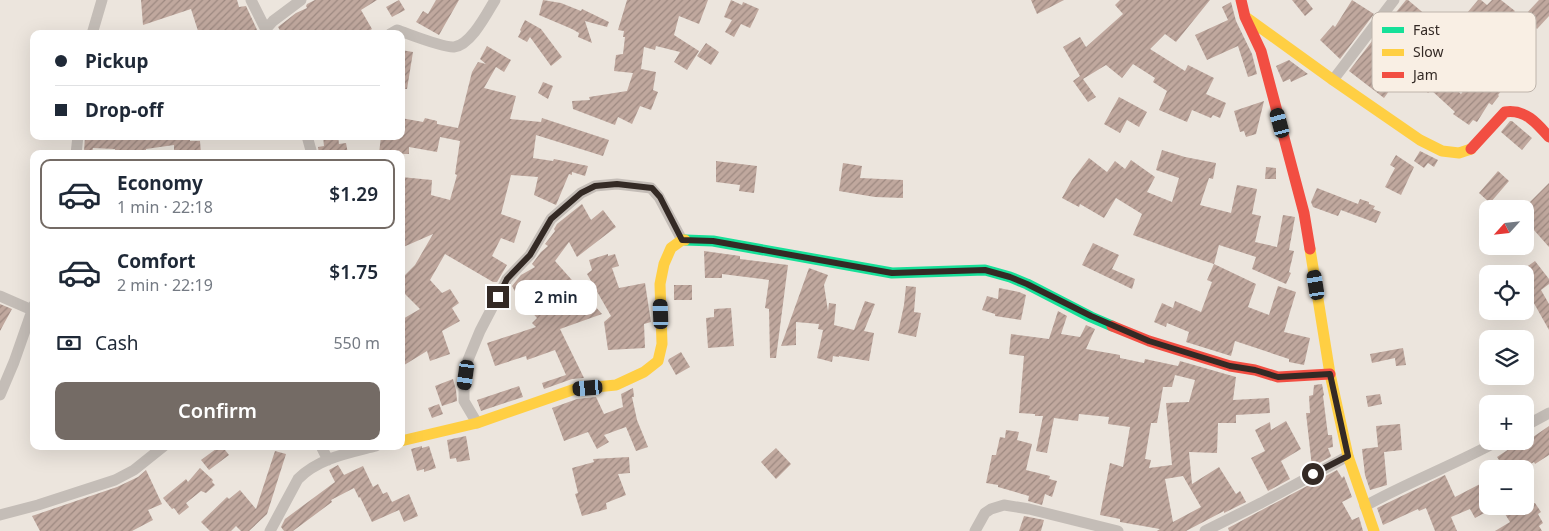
<!DOCTYPE html>
<meta charset="utf-8">
<style>
:root{--surface:#fff;--page:#f2f2f3;--text:#1f2937;--muted:#747a83;--line:#e0e1e3;--accent:#746b65}
body{margin:0;font-family:"Noto Sans",sans-serif;background:var(--page);color:var(--text);height:100vh;display:flex;flex-direction:column;font-size:19px;white-space:nowrap}
*{box-sizing:border-box;margin:0}
p{font-size:16px;color:var(--muted)}
.icon{flex:none;width:28px;height:28px;fill:none;stroke:currentColor;stroke-width:2;stroke-linecap:round;stroke-linejoin:round}
.map{position:relative;flex:1;overflow:hidden}
.sheet{position:absolute;left:30px;top:150px;width:375px;height:300px;display:flex;flex-direction:column;background:var(--surface);border-radius:10px;box-shadow:0 5px 20px #0002}
.sheet>*{flex:none}
.top-card{position:absolute;left:30px;top:30px;width:375px;height:110px;border-radius:10px;box-shadow:0 5px 20px #0002;display:grid;align-content:center;height:110px;padding:0 25px;background:var(--surface)}
.needle{width:32px;rotate:243deg}
.buttons{position:absolute;left:1479px;top:200px;display:grid;gap:10px}
.buttons a{display:grid;place-items:center;width:55px;height:55px;border-radius:10px;background:var(--surface);box-shadow:0 5px 20px #0002;font-size:25px}
.end{position:absolute;width:22px;height:22px;margin:-11px;border:6px solid #342a25;background:#fff;box-shadow:0 0 0 2px #fff}
.from{border-radius:50%}
.bubble{position:absolute;height:35px;border-radius:10px;background:var(--surface);box-shadow:0 5px 20px #0002;font-size:16px;font-weight:600;line-height:35px;text-align:center}
.car{position:absolute;width:15px;height:30px;margin:-15px -8px;border-radius:6px;box-shadow:0 0 4px 1px #0007;background:linear-gradient(#222 24%,#8ab4d8 0 40%,#222 0 76%,#8ab4d8 0 86%,#222 0)}
.top-card b{display:flex;align-items:center;gap:18px;height:48px;font-size:19px}
.top-card b+b{border-top:1px solid var(--line)}
.top-card i{width:12px;height:12px;background:var(--text)}
ul{padding:9px 0 0;list-style:none}
li{display:flex;align-items:center;gap:15px;height:70px;margin:0 10px 8px;padding:0 15px;border:2px solid transparent;border-radius:10px}
li div{flex:1}
li b{display:block;font-size:19px}
li em{font-style:normal;font-weight:600}
li.active{border-color:var(--accent)}
li>.icon{width:45px;height:45px;stroke-width:1.5}
.pay{display:flex;align-items:center;gap:12px;height:55px;padding:0 25px;font-size:19px}
.pay p{margin-inline-start:auto}
.action{display:flex;gap:10px;margin-top:auto;padding:10px 25px}
.action a{flex:1;height:58px;border-radius:10px;background:var(--accent);color:#fff;font-size:20px;font-weight:600;line-height:58px;text-align:center}
.map>svg:first-child{display:block}
.building{fill:url(#building-hatch);fill-rule:evenodd}
.lines{fill:none;stroke-linecap:round;stroke-linejoin:round}
.street{stroke:#c4bdb7;stroke-width:11}
.fast{stroke:#16e098;stroke-width:11}
.slow{stroke:#ffcf43;stroke-width:11}
.jam{stroke:#f24e42;stroke-width:11}
.route{stroke:#342a25;stroke-width:6}
.key{fill:#f9efe4;stroke:#beb4ab;stroke-width:1}
.key-label{font-size:14px;fill:#342a25}
</style>
<div class="map">
<svg width="1549" height="531" viewBox="0 0 1549 531">
<defs>
<pattern id="building-hatch" width="6" height="6" patternUnits="userSpaceOnUse" patternTransform="scale(1.25)"><rect width="6" height="6" fill="#c0a89e"/><path d="M-1 1l2-2M0 6l6-6M5 7l2-2" fill="none" stroke="#9d8981"/></pattern>
</defs>
<rect width="100%" height="100%" fill="#ece5dd"/>
<path class="building" d="M141,0H237L239,7L246,6L259,34H199L191,9L143,25Z
M315,0H377L361,10L372,29L364,34H282L278,27L296,13L307,8L306,6L307,4Z
M399,0L405,10L392,17L386,7Z
M436,0H459L439,35L416,22L423,11L428,14Z
M543,0L561,3L581,11L582,9L609,22L607,27L585,21L592,43L578,37L579,33L572,29L539,15Z
M627,0H708L699,24L679,16L674,35L699,51L687,70L674,62L680,52L656,46L655,50L644,47L641,69L656,72L653,90L658,92L651,110L640,106L632,124L618,117L615,125L573,109L572,101L590,100L589,97L627,91L633,73L614,71L616,55L623,54L625,37H623L624,31L618,30Z
M731,0L742,5L743,2L759,9L750,28L741,24L734,37L725,32L732,20L724,17Z
M1031,0H1064L1037,14Z
M1120,0H1210L1176,42L1165,34L1150,49L1185,71L1188,65L1214,78L1206,94L1226,103L1220,118L1213,115L1211,118L1192,110L1187,122L1159,110L1167,91L1153,82L1155,78L1133,64L1122,78L1106,65L1083,79L1096,97L1088,102L1073,81L1080,76L1063,47L1080,37L1086,47L1123,14L1115,5Z
M1292,0H1306L1313,9L1305,16Z
M1352,0L1374,14L1340,59L1320,40L1333,25L1335,27Z
M1406,0H1408L1427,16L1416,29L1412,25L1399,43L1392,38L1381,56L1403,72L1384,98L1349,71L1392,15L1393,16Z
M1478,0H1481L1487,5L1492,0H1501L1515,11L1482,50L1457,28L1463,22L1461,20Z
M1539,0H1549V16L1537,29L1524,16Z
M1231,2L1236,21L1252,54L1257,74L1248,77L1238,46L1207,60L1195,35L1228,20L1222,7Z
M525,20L541,29L562,57L551,66L530,37L527,42L518,37L521,31L520,30Z
M1520,42L1532,52L1498,95L1499,96L1492,105L1489,103L1477,122L1473,120L1469,125L1453,114L1455,112L1431,90L1428,93L1419,84L1434,69L1461,94L1491,56L1501,64Z
M706,43L719,52L711,65L697,56Z
M487,46L511,60L504,72L496,67L484,88L516,96L510,119L541,122L542,118L609,140L603,156L536,135L533,158L553,161L554,159L588,166L585,176L572,172V175L569,174L556,205L534,195L538,177L511,175L501,214L521,221L514,243L501,238L492,256L507,265L497,282H493L445,254L430,280L442,293L450,289L459,303L452,308L460,321L442,331L450,354L430,361L427,351L401,367V320L420,309L401,290V279L415,265L433,234L401,248V177L432,180L431,195L450,200L457,175L455,174L460,141L440,137L437,152L409,147V154H379L381,136H401V118L423,122L425,118L437,121V124L458,128L472,72L478,62L486,64L480,59Z
M401,50L413,52L407,89H401Z
M1289,60L1308,74L1291,82L1290,79L1283,82L1276,66Z
M543,82L553,86L548,99L538,93Z
M1119,97L1147,112L1139,127L1127,120L1120,133L1104,124Z
M1264,101L1256,134L1246,137L1244,131L1240,132L1234,111Z
M1510,121H1512L1532,138L1522,150L1501,132Z
M85,136L148,139V136H190V141H200L201,154H174V145L146,149V154H115V149L93,148L92,152H84Z
M323,136H338L339,144L346,143L348,154H319L318,147L324,146Z
M1162,150L1185,157L1216,163L1213,179L1209,178L1200,205L1231,213L1237,185L1257,189L1252,214L1261,216L1255,242L1277,247L1283,215L1295,217L1289,250L1294,251L1289,272L1291,273L1286,284L1252,269L1256,257L1219,245L1214,264L1193,257L1133,235L1142,214L1116,198L1104,218L1080,204L1079,207L1062,198L1072,180L1089,158L1107,172L1115,161L1125,169L1131,160L1155,177L1147,192L1172,202L1179,178L1156,170Z
M1420,151L1438,160L1434,167L1428,163L1424,168L1414,161Z
M1396,155L1414,167L1401,195L1385,187L1395,168L1390,165Z
M716,161L757,166L754,193L739,191L740,185L716,182Z
M843,163L862,166L860,178L903,180V198L875,197L839,191Z
M1266,167L1276,168V179H1265Z
M1498,171L1509,181L1490,203L1479,193Z
M1549,183V247L1525,220V207Z
M1317,188L1358,204L1360,199L1369,202V204L1375,206L1373,209L1381,212L1376,223L1341,210L1338,216L1313,207L1311,202Z
M582,204L591,220L603,210L616,227L577,257L569,242L555,261L602,314L560,329L584,378L572,379L544,389L542,383L566,375L555,350L527,360L526,356L495,366L487,343L536,327L532,323L537,318L518,297L512,286L521,275L535,267L532,264L541,252L548,246L545,244L555,231L554,229L557,224Z
M1093,243L1119,255L1112,269L1135,279L1132,289L1082,265Z
M704,251L740,256V259L788,265L776,358H770L769,309L765,308L769,280L722,274V278H705Z
M608,254V256L615,254L619,266L612,268L619,288L645,283L651,322L644,324L645,348L608,350L604,322L611,316L587,274L592,270L589,260Z
M1535,261L1549,279V284L1541,290L1549,304V330L1531,298L1525,302V268Z
M1214,264L1256,284L1248,307L1269,315L1278,286L1296,292L1284,332L1310,338L1304,365L1289,362V359L1235,341L1231,356L1186,342L1189,332L1167,323L1166,327L1154,322L1162,303L1173,308L1175,301L1201,312L1212,282L1207,280Z
M809,268L828,275L824,285L828,311L829,303L836,304L834,325L854,330L865,301L875,304L864,331L874,333L869,361L839,356V357L833,356L832,362L817,358L823,330L818,329L819,324L796,322V345L781,346Z
M674,285H692V300H674Z
M906,286L916,287L914,312L921,313L916,337L898,333L904,305Z
M999,288L1019,292L1026,295L1021,320L995,316V314L982,310L987,296L998,299Z
M0,304L12,309L0,331Z
M731,308L734,346L708,348L706,318L714,317V309Z
M1058,311L1067,316L1061,334L1080,337L1086,325L1095,329L1086,349L1120,355V358L1144,363L1145,359L1178,366L1180,361L1236,377L1233,400L1269,398L1270,413L1236,415V423H1218L1217,453L1189,452L1192,484L1219,467L1236,494L1240,491L1246,502L1224,513V511L1186,531H1157L1160,529L1120,522V519L1100,515L1110,463L1123,467L1130,427L1108,424L1109,417L1079,414L1078,421L1054,418L1047,453L1036,451L1043,416H1035V414L1019,413L1024,356L1009,354L1011,334L1049,339ZM1175,375L1195,380L1189,402L1166,403L1172,465L1149,468L1151,460L1145,459L1151,423H1157L1163,387H1172ZM1183,476L1201,507L1173,522L1165,479Z
M1403,348L1406,365L1396,366L1395,358L1372,363L1370,354Z
M681,352L690,367L676,375L668,361L669,359Z
M453,379L456,390L457,401L442,406L435,386Z
M1322,384L1324,395L1323,396L1328,435H1332L1333,447L1328,448L1331,456L1330,457L1312,467L1306,413H1310L1309,396L1313,395L1314,385Z
M519,386L523,397L481,411L477,400Z
M633,388L634,397H632L637,420L648,447L636,451L626,427L604,435L609,442L597,449L588,432L564,441L552,408L577,399L596,397L604,414L623,407L621,394Z
M1380,394L1382,404L1368,407L1366,396Z
M439,404L443,414L432,418L428,408Z
M1286,421L1301,449L1281,461L1290,479L1268,491L1251,458L1265,451L1255,430L1270,422L1271,430Z
M1400,424L1402,450L1384,452L1387,485L1370,490L1365,475L1362,449L1378,447L1376,426Z
M1549,426V455L1535,464L1534,462L1523,469H1505L1497,457L1515,445L1517,448Z
M1006,430L1019,432L1017,440L1032,444L1026,470L1050,476L1049,479L1057,481L1052,497L1045,494L1042,505L1028,501L1029,496L998,487V485L986,483L992,455H996L1000,437L1005,438Z
M466,436L470,460L457,462L456,458L450,459L447,440Z
M220,446H222L229,455L209,470L201,460Z
M422,446V448L429,446L436,468L424,472V469L417,471L411,449Z
M776,448L791,464L776,479L761,462Z
M275,451L286,454L267,514L249,531H241L236,526L231,531H210L201,522L227,497L229,499L240,490L256,509Z
M629,457L630,473L618,474L626,495L606,503L607,509L582,516L575,494L578,493L572,468L594,462L593,459Z
M338,465L344,475L363,466L373,487L378,484L383,494L387,492L392,502L409,494L418,516L404,522L399,510L372,522L360,497L359,498L354,488L331,500L332,502L293,531H284L281,527L285,519L335,482L329,470Z
M200,468L213,480L212,482L215,485L206,493L201,491L186,503L189,507L179,515L174,508L172,509L163,498L186,479L188,482Z
M146,470L162,504L148,510L153,520L132,531H40L32,516L117,487L138,477Z
M1337,470L1342,478L1344,476L1352,497L1342,502L1352,520L1359,517L1363,531H1229L1228,528Z
M1445,475L1455,497L1480,484L1482,488L1488,484V511L1475,518L1470,509L1451,517L1457,531H1435L1426,508L1419,511L1418,509L1383,525L1377,508Z
M1525,488L1534,503H1535L1541,512L1538,514L1543,523L1539,526L1542,531H1495L1510,522L1500,506H1525Z
M1024,516L1044,520L1041,531H1019Z"/>
<g class="lines">
<path class="street" d="M251,0L268,34
M266,29L273,21L301,0
M92,34L102,0
M390,34L397,30C409,34 443,48 454,47C471,45 487,13 495,0
M1333,80L1394,0
M307,136L312,154
M76,154L78,136
M0,296L32,310
M0,395L14,362L34,305
M477,423L464,401V390L468,360L480,331L507,279L530,255L551,219L581,193L595,186L617,184L651,188L659,197L682,240
M1525,426L1549,413
M321,446L328,460
M1365,506C1408,482 1454,465 1498,441
M0,515L38,505L115,480L134,470L164,446
M270,531L298,479C319,458 349,453 376,446
M975,531L985,513L991,509L1004,505L1029,509L1118,531
M1205,531L1261,503L1348,456"/>
<path class="fast" d="M685,240L713,241L892,273L985,270L1010,277L1027,284L1091,317L1112,326"/>
<path class="slow" d="M1247,18L1333,80L1420,140L1442,151L1459,153L1471,149
M1310,249L1330,374L1348,456L1374,531
M401,441L477,423L575,389L616,385L644,372L658,361L662,344L660,284L664,264L671,248L682,240H685"/>
<path class="jam" d="M1241,0L1245,17L1261,51L1304,213L1310,249
M1471,149L1505,112C1525,109 1537,123 1549,137
M1112,326L1149,341L1230,366L1255,370L1278,377L1330,374"/>
</g>
<g class="lines">
<path class="route" d="M498,297L507,279L530,255L551,219L581,193L595,186L617,184L652,188L660,197L682,240L713,241L892,273L985,270L1010,277L1027,284L1091,316L1149,341L1230,366L1255,370L1278,377L1330,374L1348,456L1313,474"/>
</g>
<rect x="1372" y="12" width="164" height="80" rx="8" class="key"/>
<rect x="1382" y="27" width="22" height="6" fill="#16e098"/>
<rect x="1382" y="49" width="22" height="7" fill="#ffcf43"/>
<rect x="1382" y="72" width="22" height="6" fill="#f24e42"/>
<g class="key-label">
<text x="1413" y="35">Fast</text>
<text x="1413" y="57">Slow</text>
<text x="1413" y="80">Jam</text>
</g>
</svg>
<div class="buttons">
<a><svg class="needle" viewBox="-14 -14 28 28"><path d="M0-13l5 13h-10z" fill="#e53935"/><path d="M0 13l5-13h-10z" fill="#747a83"/></svg></a>
<a><svg class="icon" aria-label="locate" viewBox="0 0 24 24"><circle cx="12" cy="12" r="6"/><path d="M12 2v4M12 18v4M2 12h4M18 12h4"/></svg></a>
<a><svg class="icon" aria-label="layers" viewBox="0 0 24 24"><path d="M12 4l9 5-9 5-9-5zM3 14l9 5 9-5"/></svg></a>
<a>+</a>
<a>−</a>
</div>
<i class="end from" style="left:1313px;top:474px"></i>
<i class="end" style="left:498px;top:297px"></i>
<div class="bubble" style="left:515px;top:280px;width:82px">2 min</div>
<i class="car" style="left:1280px;top:123px;rotate:345deg"></i>
<i class="car" style="left:1316px;top:285px;rotate:351deg"></i>
<i class="car" style="left:661px;top:314px;rotate:358deg"></i>
<i class="car" style="left:466px;top:375px;rotate:188deg"></i>
<i class="car" style="left:588px;top:388px;rotate:265deg"></i>
<div class="top-card">
<b><i class="from"></i>Pickup</b>
<b><i></i>Drop-off</b>
</div>
<section class="sheet">
<ul>
<li class="active"><svg class="icon" aria-label="car" viewBox="0 0 24 24"><path d="M5 17H2v-5l4-1 3-4h7l3 4 3 1v5h-3M9 17h6M6 11h13"/><circle cx="7" cy="17" r="2"/><circle cx="17" cy="17" r="2"/></svg><div><b>Economy</b><p>1 min · 22:18</p></div><em>$1.29</em></li>
<li><svg class="icon" aria-label="car" viewBox="0 0 24 24"><path d="M5 17H2v-5l4-1 3-4h7l3 4 3 1v5h-3M9 17h6M6 11h13"/><circle cx="7" cy="17" r="2"/><circle cx="17" cy="17" r="2"/></svg><div><b>Comfort</b><p>2 min · 22:19</p></div><em>$1.75</em></li>
</ul>
<div class="pay"><svg class="icon" aria-label="cash" viewBox="0 0 24 24"><path d="M3 7h18v10H3z"/><circle cx="12" cy="12" r="2"/></svg>Cash<p>550 m</p></div>
<div class="action"><a>Confirm</a></div>
</section>
</div>
